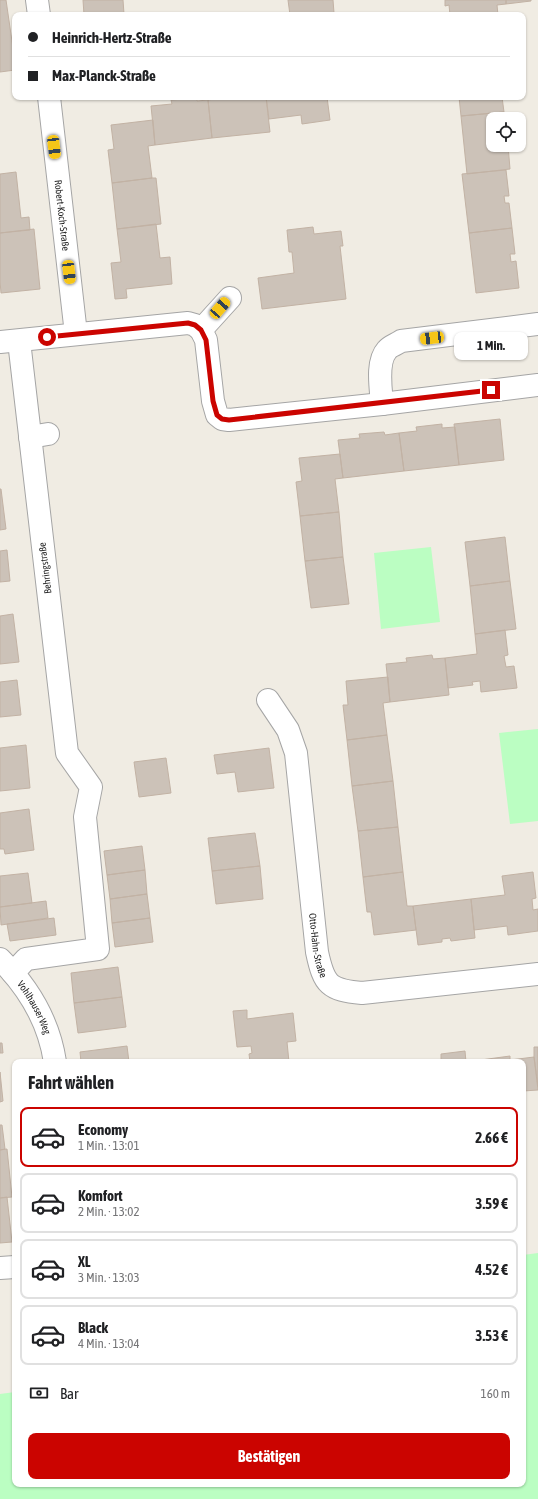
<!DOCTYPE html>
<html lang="de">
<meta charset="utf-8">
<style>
:root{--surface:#fff;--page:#f2f2f2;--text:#202124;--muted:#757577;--line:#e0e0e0;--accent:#cb0400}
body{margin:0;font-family:"Asap Condensed",sans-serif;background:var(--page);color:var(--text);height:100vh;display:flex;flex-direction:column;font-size:15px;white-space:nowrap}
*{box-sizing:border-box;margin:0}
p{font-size:13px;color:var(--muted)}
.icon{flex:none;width:22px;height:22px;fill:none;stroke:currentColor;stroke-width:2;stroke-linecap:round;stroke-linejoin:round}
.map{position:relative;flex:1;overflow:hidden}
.details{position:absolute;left:12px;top:1059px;width:514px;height:428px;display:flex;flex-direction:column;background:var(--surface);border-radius:8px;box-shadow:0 1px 3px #0004}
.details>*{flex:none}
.top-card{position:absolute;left:12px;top:12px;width:514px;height:88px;border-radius:8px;box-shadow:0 1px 3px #0004;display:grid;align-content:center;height:88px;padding:0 16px;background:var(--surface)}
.fabs{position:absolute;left:486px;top:112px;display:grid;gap:8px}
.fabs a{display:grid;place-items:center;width:40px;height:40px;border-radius:8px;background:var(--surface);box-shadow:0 1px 3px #0004;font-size:20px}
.end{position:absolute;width:18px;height:18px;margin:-9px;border:5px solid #cb0400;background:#fff;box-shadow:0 0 0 2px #fff}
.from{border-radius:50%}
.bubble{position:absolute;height:28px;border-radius:8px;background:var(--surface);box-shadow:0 1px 3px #0004;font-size:13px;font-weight:700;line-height:28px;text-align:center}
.car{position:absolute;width:12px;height:24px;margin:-12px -6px;border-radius:5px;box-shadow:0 0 3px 1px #0007;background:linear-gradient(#f5c518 24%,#345 0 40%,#f5c518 0 76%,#345 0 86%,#f5c518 0)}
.top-card b{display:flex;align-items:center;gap:14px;height:38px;font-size:15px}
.top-card b+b{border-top:1px solid var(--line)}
.top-card i{width:10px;height:10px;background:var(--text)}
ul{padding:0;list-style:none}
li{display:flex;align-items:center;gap:12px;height:60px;margin:0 8px 6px;padding:0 8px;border:2px solid var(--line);border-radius:8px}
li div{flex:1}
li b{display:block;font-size:15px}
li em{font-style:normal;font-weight:700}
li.selected{border-color:var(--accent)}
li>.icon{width:36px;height:36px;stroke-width:1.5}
h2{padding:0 16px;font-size:18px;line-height:48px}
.pay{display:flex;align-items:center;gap:10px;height:44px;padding:0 16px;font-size:15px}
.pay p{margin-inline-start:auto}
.action{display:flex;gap:8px;margin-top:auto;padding:8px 16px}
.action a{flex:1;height:46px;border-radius:8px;background:var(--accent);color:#fff;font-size:16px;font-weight:700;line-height:46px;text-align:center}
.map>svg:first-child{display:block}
.park{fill:#bbfec2}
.building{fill:#ccc2b8;stroke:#c2b2a4}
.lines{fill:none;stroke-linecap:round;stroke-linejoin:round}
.minor-casing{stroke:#a5a5a5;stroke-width:24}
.minor{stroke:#fff;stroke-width:22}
.route{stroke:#cb0400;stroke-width:5}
.labels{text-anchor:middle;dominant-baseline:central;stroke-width:3.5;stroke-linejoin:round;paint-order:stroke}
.street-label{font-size:10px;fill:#1e1e1e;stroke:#fff}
</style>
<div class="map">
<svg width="538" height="1499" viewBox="0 0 538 1499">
<rect width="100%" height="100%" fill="#f0ece3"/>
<path class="park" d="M431,547L440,622L381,629L374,553Z
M538,729V821L510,824L499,733Z
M538,1253V1499H0V1394L15,1392V1484H523V1255Z"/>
<path class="building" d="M0,0H6L15,62V70L0,72Z
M83,0H123L124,14L84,15Z
M288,0H333L334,13L317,15H290Z
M445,0H506V4L497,5L498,15H450L449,5L445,6Z
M506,0H531V1L506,4Z
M229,97H266L270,132L212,138L208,100Z
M266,97H327L330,120L302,124L301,115L269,119Z
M459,97H502L504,112L461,116Z
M197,98V101L208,100L212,138L155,145L151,106L172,104L171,100Z
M504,112V119H493V145H508L510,169L467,174L461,116Z
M153,120L155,145L148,146L152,178L112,183L108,150L114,149L111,125Z
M506,170L509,196H504L505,203H509L512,228L469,233L462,174Z
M16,172L21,218L29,217L30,230L0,233V174Z
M152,178H156L161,224L117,229L112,183Z
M156,224L160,258L170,257L172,284L126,289L127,298L115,299L111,263L121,262L117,229Z
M313,227L314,234L341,231L343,246H340L346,299L262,309L258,278L294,273L292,252H289L287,230Z
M512,228L515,254H510L511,262L516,261L519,288L476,293L469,233Z
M34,229L40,289L1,293L0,281V233Z
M500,419L504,460L459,465L454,424Z
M442,424V428L455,427L459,465L404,471L399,433L417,431L416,427Z
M384,432L385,435L399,433L404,471L343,478L338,440L360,438L359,434Z
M340,454L343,478L335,479L339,512L300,516L296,482L302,481L299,458Z
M0,489H1L6,529L0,530Z
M339,512L343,557L305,561L300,516Z
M505,537L510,581L470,586L465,542Z
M7,550L10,581L0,582V551Z
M343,557L349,604L311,608L305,561Z
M510,581L516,629L475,634L470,586Z
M13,614L19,662L0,664V616Z
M505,630L508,655L504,656L506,667L514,666L517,688L481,692L480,681L472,682L473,685L448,688L445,658L477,654L475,634Z
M432,655L433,659L445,658L449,695L390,702L386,664L407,662L406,658Z
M388,677L390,702L383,703L387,735L347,740L343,705H348L346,681Z
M17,680L21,715L0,717V682Z
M387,735L393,781L352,786L347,740Z
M26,745L30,788L0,791V748Z
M269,748L274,788L238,792L235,772L217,774L214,755Z
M166,758L171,793L139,797L134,762Z
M393,781L398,827L358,831L352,786Z
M29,809L34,850L5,854L4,849H0V813Z
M398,827L403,872L363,877L358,831Z
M255,833L260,866L212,871L208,838Z
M142,846L145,870L107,875L104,851Z
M260,866L263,899L216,904L212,871Z
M145,870L147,894L110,899L107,875Z
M403,872L407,906H413L416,930L374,935L371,912H367L363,877Z
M533,872L536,898L532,899L533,910L538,909V931L508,935L507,926L474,930L471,899L505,895L502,876Z
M28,873L32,903L0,907V876Z
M147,894L150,918L112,923L110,899Z
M471,899L475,938L451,941L450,938L442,939V942L418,945L413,906Z
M46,901L48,918L1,925L0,907Z
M54,918L56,935L10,941L7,924Z
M150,918L153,942L115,947L112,923Z
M118,967L122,997L74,1003L71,973Z
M122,997L126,1027L78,1033L74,1003Z
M247,1010V1019L293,1013L296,1041L287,1042L289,1062H250L249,1054L252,1053L251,1046L237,1047L233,1011Z
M0,1043H2L3,1053H0Z
M127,1046L129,1062H81L80,1052Z
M534,1047H538V1086L534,1057Z
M465,1051L466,1062L510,1056V1060L534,1057L538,1090L523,1091V1062H441V1054Z
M0,1072L3,1101L0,1102Z
M0,1125H2L5,1149L0,1150Z
M7,1149L12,1197L0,1198V1150Z
M7,1197L12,1242L0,1243V1198Z"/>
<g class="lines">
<g class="minor-casing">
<g id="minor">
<path d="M37,0L39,15"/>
<path id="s1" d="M49,97L76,334"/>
<path d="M201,330L230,298"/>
<path d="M0,342L188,323L195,325L201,330L206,340L213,401L217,415L222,419L229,420L382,404L538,385"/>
<path d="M382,404C381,389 376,362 387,350C390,346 397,344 401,341L538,324"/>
<path d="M30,437L48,434"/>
<path id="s2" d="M268,700L288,730L296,753L317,952C324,985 329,990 362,993L538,974"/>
<path id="s3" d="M0,959C29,988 49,1022 55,1062"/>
<path d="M13,973L26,959L98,949L85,817L91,787L67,753L19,341"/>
<path d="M0,1268L15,1267"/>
</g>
</g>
<use href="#minor" class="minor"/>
</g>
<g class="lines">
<path class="route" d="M47,337L188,323L195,325L201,330L206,340L213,401L217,415L222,419L229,420L491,390"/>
</g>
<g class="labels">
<g class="street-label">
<text stroke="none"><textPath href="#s1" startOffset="119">Robert-Koch-Straße</textPath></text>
<text transform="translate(45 568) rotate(-97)">Behringstraße</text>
<text stroke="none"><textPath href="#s2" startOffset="254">Otto-Hahn-Straße</textPath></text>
<text stroke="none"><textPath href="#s3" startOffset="60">Vohlhauser Weg</textPath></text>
</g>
</g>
</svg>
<div class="fabs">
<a><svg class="icon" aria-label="locate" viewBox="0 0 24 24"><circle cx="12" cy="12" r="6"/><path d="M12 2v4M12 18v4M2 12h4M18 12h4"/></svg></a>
</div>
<i class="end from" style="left:47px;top:337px"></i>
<i class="end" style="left:491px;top:390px"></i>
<div class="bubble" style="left:454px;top:332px;width:74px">1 Min.</div>
<i class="car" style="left:54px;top:147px;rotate:173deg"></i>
<i class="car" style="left:69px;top:272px;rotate:173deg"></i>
<i class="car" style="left:220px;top:308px;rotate:41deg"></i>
<i class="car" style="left:432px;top:338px;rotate:263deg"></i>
<div class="top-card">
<b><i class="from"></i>Heinrich-Hertz-Straße</b>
<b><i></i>Max-Planck-Straße</b>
</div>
<section class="details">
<h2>Fahrt wählen</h2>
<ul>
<li class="selected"><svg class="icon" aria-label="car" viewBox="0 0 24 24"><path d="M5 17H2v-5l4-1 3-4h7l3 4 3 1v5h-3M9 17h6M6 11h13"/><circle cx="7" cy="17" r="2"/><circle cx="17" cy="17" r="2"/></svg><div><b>Economy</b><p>1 Min. · 13:01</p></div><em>2.66 €</em></li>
<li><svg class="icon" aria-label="car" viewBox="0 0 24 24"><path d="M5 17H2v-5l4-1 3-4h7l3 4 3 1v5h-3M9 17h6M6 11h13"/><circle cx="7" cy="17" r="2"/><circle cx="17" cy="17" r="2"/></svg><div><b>Komfort</b><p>2 Min. · 13:02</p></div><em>3.59 €</em></li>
<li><svg class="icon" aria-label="car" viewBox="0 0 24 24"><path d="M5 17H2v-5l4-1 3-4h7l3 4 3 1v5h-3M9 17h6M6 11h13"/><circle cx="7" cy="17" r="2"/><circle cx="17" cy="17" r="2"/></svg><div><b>XL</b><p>3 Min. · 13:03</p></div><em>4.52 €</em></li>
<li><svg class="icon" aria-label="car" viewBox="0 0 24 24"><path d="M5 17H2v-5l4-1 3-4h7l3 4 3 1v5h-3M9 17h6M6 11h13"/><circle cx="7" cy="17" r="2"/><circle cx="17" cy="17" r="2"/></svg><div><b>Black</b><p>4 Min. · 13:04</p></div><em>3.53 €</em></li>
</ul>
<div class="pay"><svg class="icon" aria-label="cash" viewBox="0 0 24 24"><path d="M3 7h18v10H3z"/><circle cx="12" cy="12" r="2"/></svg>Bar<p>160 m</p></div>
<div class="action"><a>Bestätigen</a></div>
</section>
</div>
